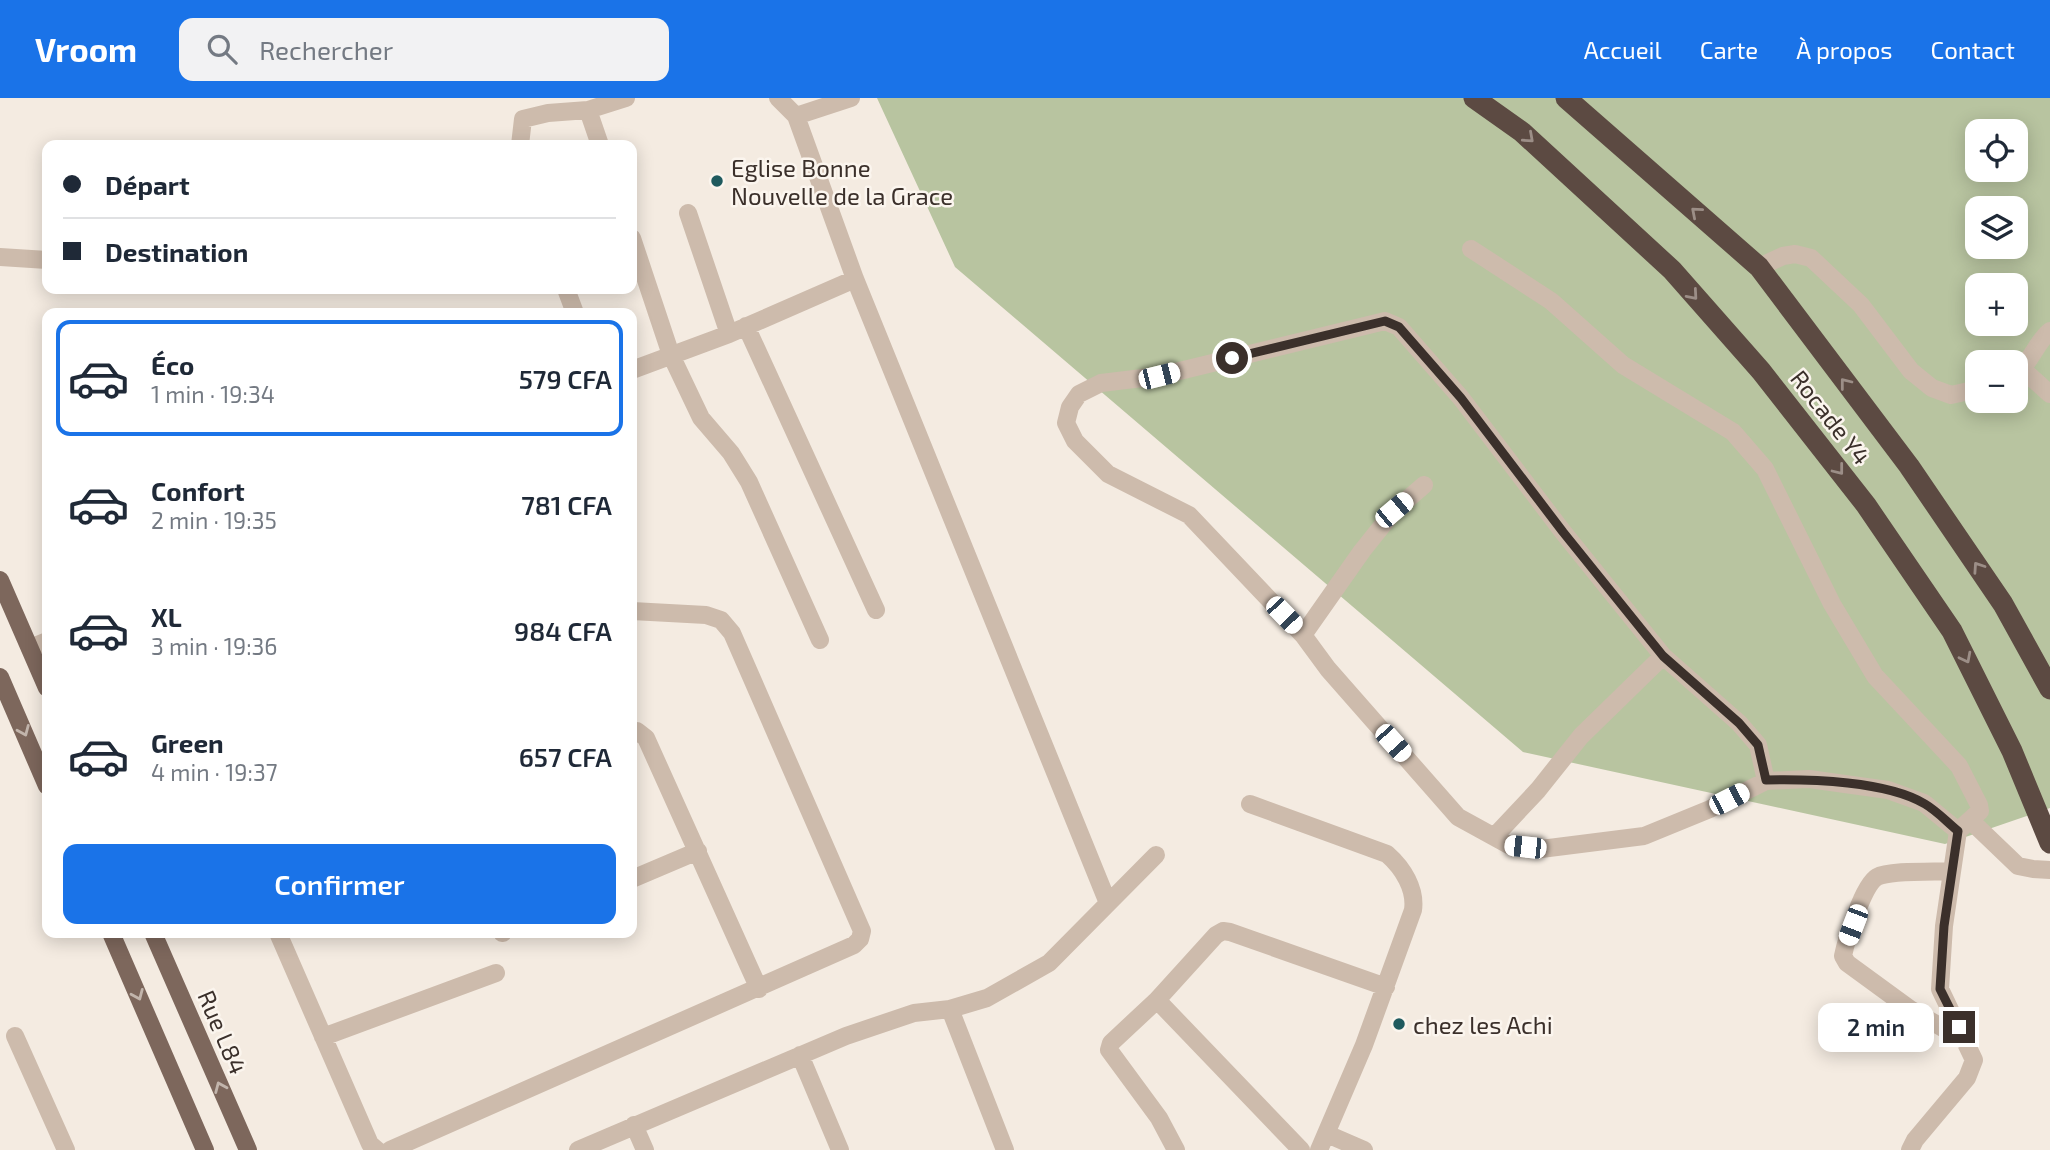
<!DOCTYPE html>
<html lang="fr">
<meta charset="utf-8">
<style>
:root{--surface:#fff;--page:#f2f2f3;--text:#1f2937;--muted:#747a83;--line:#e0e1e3;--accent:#1a73e8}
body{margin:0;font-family:"Exo 2",sans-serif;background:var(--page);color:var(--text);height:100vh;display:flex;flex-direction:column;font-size:26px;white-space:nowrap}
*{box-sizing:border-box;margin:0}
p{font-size:23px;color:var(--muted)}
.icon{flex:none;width:38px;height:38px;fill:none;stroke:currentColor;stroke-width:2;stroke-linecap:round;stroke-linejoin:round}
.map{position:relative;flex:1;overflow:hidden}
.sheet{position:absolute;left:42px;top:210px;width:595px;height:630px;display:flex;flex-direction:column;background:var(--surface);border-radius:14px;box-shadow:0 4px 18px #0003}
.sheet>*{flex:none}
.banner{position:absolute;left:42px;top:42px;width:595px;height:154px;border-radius:14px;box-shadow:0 4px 18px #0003;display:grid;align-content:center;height:154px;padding:0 21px;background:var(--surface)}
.controls{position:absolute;left:1965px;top:21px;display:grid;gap:14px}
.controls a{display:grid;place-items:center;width:63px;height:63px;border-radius:14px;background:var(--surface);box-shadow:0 4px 18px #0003;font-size:35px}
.end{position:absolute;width:32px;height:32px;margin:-16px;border:9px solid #3b302b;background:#fff;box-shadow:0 0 0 4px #fff}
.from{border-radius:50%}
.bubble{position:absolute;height:49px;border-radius:14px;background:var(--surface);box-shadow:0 4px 18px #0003;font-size:23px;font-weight:600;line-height:49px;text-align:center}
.car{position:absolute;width:21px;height:42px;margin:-21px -10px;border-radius:9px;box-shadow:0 0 5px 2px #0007;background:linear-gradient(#fff 24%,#345 0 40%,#fff 0 76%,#345 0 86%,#fff 0)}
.banner b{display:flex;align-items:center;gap:24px;height:66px;font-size:26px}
.banner b+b{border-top:2px solid var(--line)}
.banner i{width:18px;height:18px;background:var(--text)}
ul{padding:12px 0 0;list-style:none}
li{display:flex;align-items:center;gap:21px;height:116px;margin:0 14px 10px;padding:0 7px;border:4px solid transparent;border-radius:14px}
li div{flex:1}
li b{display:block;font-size:26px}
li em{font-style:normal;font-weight:600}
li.on{border-color:var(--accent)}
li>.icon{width:63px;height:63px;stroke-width:1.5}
.cta{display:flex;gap:14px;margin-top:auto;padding:14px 21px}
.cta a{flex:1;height:80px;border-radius:14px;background:var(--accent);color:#fff;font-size:28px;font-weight:600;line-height:80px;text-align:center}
header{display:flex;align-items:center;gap:42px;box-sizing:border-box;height:98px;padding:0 35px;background:var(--accent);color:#fff}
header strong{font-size:33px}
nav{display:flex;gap:38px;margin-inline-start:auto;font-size:24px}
.search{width:490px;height:63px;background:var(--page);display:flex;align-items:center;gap:18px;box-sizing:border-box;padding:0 24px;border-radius:14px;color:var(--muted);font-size:26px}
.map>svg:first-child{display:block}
.green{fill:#b8c4a0;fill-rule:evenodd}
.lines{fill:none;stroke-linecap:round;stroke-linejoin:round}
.minor{stroke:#cdbbac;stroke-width:18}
.major{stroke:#7d675c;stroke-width:18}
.highway{stroke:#5c4a42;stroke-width:21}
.oneway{stroke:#9c8e87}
.oneway2{stroke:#c2b5ac}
.route{stroke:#3b302b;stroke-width:9}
.poi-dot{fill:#1f5a5e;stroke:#fbf5ee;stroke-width:2.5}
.labels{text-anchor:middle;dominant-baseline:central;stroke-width:5;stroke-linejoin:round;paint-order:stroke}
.poi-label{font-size:24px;fill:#3b302b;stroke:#fbf5ee;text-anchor:start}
.street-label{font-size:24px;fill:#3b302b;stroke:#fbf5ee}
</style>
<header>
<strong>Vroom</strong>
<div class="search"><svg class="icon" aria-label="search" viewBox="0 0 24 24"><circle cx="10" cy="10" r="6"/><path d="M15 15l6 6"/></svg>Rechercher</div>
<nav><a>Accueil</a><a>Carte</a><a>À propos</a><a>Contact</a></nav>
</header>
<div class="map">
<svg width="2050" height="1052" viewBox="0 0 2050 1052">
<rect width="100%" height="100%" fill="#f4ebe1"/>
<path class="green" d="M877,0H2050V710L1945,746L1523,654L955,169ZM1978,33H2016V72H1978ZM1978,110H2016V149H1978ZM1978,187H2016V226H1978ZM1978,264H2016V303H1978Z"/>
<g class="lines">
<path class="minor" d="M778,0L796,18L855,181L1108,805
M588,12L600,47
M796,18L851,0
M520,47L523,21L548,15L588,12L626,0
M688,115L729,236
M632,140L671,257L701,320L731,355L749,384L820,542
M1471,151L1551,203L1623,267L1733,334L1765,371L1832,506L1875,578L1959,668L1979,707L1980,713L1958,733L1944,828L1940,891L1974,962L1967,980L1915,1042L1910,1052
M0,159L47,162
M1759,169L1783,158L1795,156L1811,160L1861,207L1911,273L1932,290L1951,297L1978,291
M566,191L575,215
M746,228L876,512
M2022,271L2050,296
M632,272L729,236L855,181
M2016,274C2030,267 2036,244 2050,233
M1303,537L1362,453L1394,413L1424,387
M30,550L47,543
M632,633H637L646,640L759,891
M1766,683L1758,647L1739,625L1663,558L1563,434L1461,300L1399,229L1385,223L1159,278L1101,285L1079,296L1070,309L1066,325L1075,343L1108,376L1189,417L1303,537L1328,571L1458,719L1509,747L1541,751L1644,738L1710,711L1766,683L1809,681L1888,692L1924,705L1958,733
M1250,706L1387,756C1403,770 1416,791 1413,812L1364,947L1319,1052
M1970,722L2018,768L2033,771L2050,772
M1494,739L1538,692L1581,638L1663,558
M1952,773C1936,774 1889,772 1877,779C1863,787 1846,843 1843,858L1847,865L1910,911L1967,944
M632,781L698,753
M278,835L370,1046L377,1052
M502,835H503
M1157,902L1301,1052
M950,911L1005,1052
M15,938L66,1052
M323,939L496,875
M800,957L840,1052
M634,1027L645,1052
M1327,1036L1364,1052
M390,1052L854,847L860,841L862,833L732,535L721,522L706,517L632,513
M578,1052L846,938L914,915L950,911L987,900L1049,865L1156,757
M1176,1052L1159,1020L1109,952L1111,945L1157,902L1216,837L1223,833L1230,834L1386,889"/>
<path class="major" d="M0,482L47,590
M0,579L47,688
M111,835L205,1052
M153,835L248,1052"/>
<path class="highway" d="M1474,0L1522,34L1672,172L1761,273L1866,407L1952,533L2012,653L2050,745
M1566,0L1759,169L1909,368L2003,506L2050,591"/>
</g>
<defs><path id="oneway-chevron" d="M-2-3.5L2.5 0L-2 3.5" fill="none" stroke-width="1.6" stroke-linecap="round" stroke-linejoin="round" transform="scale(1.75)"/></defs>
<g class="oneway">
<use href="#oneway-chevron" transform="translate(1529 40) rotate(42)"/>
<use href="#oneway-chevron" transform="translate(1696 114) rotate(-139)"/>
<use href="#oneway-chevron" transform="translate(1693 197) rotate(49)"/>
<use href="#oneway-chevron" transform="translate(1845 285) rotate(-128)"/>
<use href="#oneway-chevron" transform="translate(1839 372) rotate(52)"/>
<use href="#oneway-chevron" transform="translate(1978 469) rotate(-124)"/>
<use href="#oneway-chevron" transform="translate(1966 560) rotate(63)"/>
</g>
<g class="oneway2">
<use href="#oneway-chevron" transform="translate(24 633) rotate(67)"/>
<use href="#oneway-chevron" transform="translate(138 897) rotate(67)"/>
<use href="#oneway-chevron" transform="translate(220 989) rotate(-113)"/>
</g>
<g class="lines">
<path class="route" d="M1232,260L1385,223L1399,229L1461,300L1563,434L1663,558L1739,625L1758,647L1766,682C1810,681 1887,683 1925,706C1937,713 1947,724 1958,733L1944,828L1940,891L1959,929"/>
</g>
<g class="poi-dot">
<circle cx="717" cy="83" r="7"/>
<circle cx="1399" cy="926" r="7"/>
</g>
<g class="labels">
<g class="poi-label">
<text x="731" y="69">Eglise Bonne<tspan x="731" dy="28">Nouvelle de la Grace</tspan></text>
<text x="1413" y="926">chez les Achi</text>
</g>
<g class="street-label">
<text transform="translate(1831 319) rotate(52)">Rocade Y4</text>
<text transform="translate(223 934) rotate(67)">Rue L84</text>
</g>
</g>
</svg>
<div class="controls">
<a><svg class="icon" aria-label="locate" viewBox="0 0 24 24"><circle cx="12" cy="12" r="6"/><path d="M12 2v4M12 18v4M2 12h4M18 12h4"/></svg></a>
<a><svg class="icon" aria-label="layers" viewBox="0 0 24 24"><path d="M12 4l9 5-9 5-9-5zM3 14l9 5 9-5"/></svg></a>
<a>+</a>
<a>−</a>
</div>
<i class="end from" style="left:1232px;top:260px"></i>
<i class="end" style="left:1959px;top:929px"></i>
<div class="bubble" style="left:1818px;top:905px;width:116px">2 min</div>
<i class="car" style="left:1159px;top:278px;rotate:76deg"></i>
<i class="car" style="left:1394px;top:412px;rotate:50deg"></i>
<i class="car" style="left:1284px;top:517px;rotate:136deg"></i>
<i class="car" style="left:1393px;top:645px;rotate:138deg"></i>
<i class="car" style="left:1729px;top:701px;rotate:63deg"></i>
<i class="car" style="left:1525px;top:749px;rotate:276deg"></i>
<i class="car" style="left:1853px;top:827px;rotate:201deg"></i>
<div class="banner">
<b><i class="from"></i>Départ</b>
<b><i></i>Destination</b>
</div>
<section class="sheet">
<ul>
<li class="on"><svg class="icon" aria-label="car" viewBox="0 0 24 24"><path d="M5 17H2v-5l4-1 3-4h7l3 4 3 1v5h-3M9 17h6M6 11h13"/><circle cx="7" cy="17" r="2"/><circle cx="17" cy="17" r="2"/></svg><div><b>Éco</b><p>1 min · 19:34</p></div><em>579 CFA</em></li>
<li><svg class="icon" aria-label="car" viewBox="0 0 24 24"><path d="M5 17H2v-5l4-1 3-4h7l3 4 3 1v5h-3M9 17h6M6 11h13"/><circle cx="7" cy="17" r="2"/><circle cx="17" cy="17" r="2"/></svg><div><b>Confort</b><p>2 min · 19:35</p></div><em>781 CFA</em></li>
<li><svg class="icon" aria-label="car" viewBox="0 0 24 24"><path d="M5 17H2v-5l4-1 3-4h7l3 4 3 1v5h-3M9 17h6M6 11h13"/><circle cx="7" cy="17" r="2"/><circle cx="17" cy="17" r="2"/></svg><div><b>XL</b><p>3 min · 19:36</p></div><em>984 CFA</em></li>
<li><svg class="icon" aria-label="car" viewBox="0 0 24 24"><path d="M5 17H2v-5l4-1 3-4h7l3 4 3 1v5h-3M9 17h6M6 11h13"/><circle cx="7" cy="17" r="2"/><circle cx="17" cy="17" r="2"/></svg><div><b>Green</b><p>4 min · 19:37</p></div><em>657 CFA</em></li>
</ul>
<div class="cta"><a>Confirmer</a></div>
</section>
</div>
